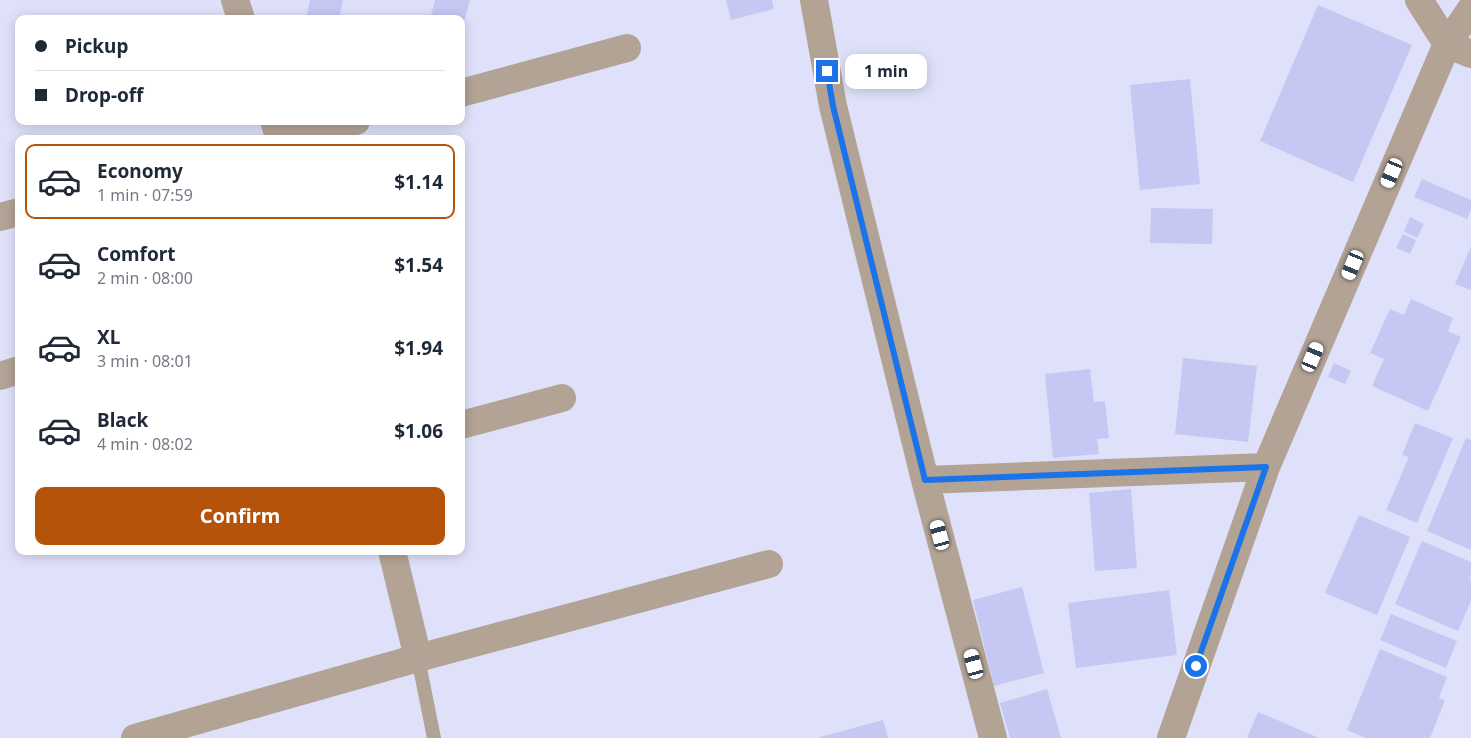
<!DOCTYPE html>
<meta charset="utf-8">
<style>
:root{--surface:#fff;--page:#f6f6f7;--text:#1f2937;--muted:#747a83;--line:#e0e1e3;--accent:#b45309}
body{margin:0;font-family:"Noto Sans",sans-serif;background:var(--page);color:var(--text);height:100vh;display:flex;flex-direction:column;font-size:19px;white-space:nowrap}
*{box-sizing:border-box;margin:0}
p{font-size:16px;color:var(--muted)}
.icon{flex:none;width:28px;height:28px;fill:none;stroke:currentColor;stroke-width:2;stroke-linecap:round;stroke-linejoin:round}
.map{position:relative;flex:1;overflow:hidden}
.drawer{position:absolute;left:15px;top:135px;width:450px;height:420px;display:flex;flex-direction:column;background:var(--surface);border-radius:10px;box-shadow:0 2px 12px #0003}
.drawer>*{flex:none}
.top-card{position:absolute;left:15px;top:15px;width:450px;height:110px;border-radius:10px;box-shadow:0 2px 12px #0003;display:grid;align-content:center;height:110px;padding:0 20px;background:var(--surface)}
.end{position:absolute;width:22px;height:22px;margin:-11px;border:6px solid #1a73e8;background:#fff;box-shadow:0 0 0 2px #fff}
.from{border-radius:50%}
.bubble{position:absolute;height:35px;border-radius:10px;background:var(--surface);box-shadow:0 2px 12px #0003;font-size:16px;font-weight:700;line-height:35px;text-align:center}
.car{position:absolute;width:15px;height:30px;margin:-15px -8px;border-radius:6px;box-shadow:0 0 4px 1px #0007;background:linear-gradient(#fff 24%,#345 0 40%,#fff 0 76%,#345 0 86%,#fff 0)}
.top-card b{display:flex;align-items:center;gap:18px;height:48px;font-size:19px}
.top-card b+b{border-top:1px solid var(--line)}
.top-card i{width:12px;height:12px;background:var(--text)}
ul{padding:9px 0 0;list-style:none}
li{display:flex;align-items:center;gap:15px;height:75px;margin:0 10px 8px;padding:0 10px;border:2px solid transparent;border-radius:10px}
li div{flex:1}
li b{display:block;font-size:19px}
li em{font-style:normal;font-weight:700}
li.active{border-color:var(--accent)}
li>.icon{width:45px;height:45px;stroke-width:1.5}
.action{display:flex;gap:10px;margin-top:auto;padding:10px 20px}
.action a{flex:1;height:58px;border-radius:10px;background:var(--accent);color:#fff;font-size:20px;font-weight:700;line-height:58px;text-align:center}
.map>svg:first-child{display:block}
.building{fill:#c5c8f2}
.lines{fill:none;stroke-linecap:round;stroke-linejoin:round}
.service{stroke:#b2a395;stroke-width:14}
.minor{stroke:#b2a395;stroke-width:28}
.route{stroke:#1a73e8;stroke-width:6}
</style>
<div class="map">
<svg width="1471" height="738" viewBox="0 0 1471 738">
<rect width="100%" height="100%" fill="#dfe1fa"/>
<path class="building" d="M310,0H343L339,19H306Z
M435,0H470L462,28L461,19H430Z
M726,0H772L774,9L731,20Z
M1318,5L1412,45L1353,182L1260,141Z
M1190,79L1200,184L1140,190L1130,85Z
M1422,179L1471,200V209L1467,219L1414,197Z
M1151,208L1213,209L1212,244L1150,243Z
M1410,217L1424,224L1417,238L1404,231Z
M1403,234L1416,240L1410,254L1396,248Z
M1471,246V290L1455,284Z
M1411,299L1453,318L1448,331L1461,337L1428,411L1372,386L1384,359L1370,353L1390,309L1404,315Z
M1183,358L1257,366L1248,442L1175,434Z
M1334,363L1351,371L1345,384L1328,377Z
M1090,369L1094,402L1105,401L1109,438L1097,439L1099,454L1053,458L1045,374Z
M1415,423L1453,438L1417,523L1386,510L1409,457L1402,455Z
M1466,438L1471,440V550L1427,531Z
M1131,489L1137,568L1095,571L1089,493Z
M1359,515L1410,537L1377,615L1325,593Z
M1422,541L1471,562V574L1469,578L1471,579V601L1458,631L1395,604Z
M1022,587L1044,673L994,686L973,600Z
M1169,590L1177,655L1076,668L1068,603Z
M1391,614L1457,641L1446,668L1380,640Z
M1380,649L1447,677L1439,698L1445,700L1430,738L1423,737V738H1366L1347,730Z
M1047,689L1061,738H1010L1000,703Z
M1258,712L1319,738H1247Z
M883,720L888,738H820V737Z"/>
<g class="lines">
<path class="service" d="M418,658L434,738"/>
<path class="minor" d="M235,0L241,19
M814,0L833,106L925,480L993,738
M1471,9L1447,44L1471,54
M461,93L627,48
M274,121L280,139
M291,139L356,121
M0,217L19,212
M0,376L19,370
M461,425L562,398
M925,480L1266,467
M392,551L418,658L769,564
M135,738L418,658
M1171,738L1266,467L1447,44L1419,0"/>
</g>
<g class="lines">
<path class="route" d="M827,71L833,106L925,480L1266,467L1196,666"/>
</g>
</svg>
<i class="end from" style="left:1196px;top:666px"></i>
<i class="end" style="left:827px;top:71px"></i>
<div class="bubble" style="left:845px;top:54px;width:82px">1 min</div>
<i class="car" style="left:1392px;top:173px;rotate:203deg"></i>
<i class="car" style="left:1353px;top:265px;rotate:203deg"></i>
<i class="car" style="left:1313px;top:357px;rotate:23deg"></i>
<i class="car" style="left:940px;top:535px;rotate:345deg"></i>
<i class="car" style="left:974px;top:664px;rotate:345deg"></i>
<div class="top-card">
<b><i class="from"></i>Pickup</b>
<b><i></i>Drop-off</b>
</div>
<section class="drawer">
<ul>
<li class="active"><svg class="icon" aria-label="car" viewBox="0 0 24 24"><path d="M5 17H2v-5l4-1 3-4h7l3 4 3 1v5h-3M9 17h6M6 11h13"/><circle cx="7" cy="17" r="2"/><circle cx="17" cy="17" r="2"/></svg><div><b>Economy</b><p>1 min · 07:59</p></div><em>$1.14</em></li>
<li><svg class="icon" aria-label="car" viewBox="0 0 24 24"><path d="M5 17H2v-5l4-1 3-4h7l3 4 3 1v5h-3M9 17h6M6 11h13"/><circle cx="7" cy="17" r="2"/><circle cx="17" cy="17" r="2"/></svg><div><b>Comfort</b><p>2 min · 08:00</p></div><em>$1.54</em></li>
<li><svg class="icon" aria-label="car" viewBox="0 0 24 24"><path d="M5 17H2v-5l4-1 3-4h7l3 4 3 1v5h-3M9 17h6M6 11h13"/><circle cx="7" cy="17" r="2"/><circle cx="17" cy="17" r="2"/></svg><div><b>XL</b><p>3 min · 08:01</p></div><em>$1.94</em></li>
<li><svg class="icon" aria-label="car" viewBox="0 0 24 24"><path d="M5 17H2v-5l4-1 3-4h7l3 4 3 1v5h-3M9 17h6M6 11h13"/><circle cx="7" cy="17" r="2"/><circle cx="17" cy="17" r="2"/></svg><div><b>Black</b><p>4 min · 08:02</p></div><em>$1.06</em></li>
</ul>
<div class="action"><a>Confirm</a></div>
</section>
</div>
